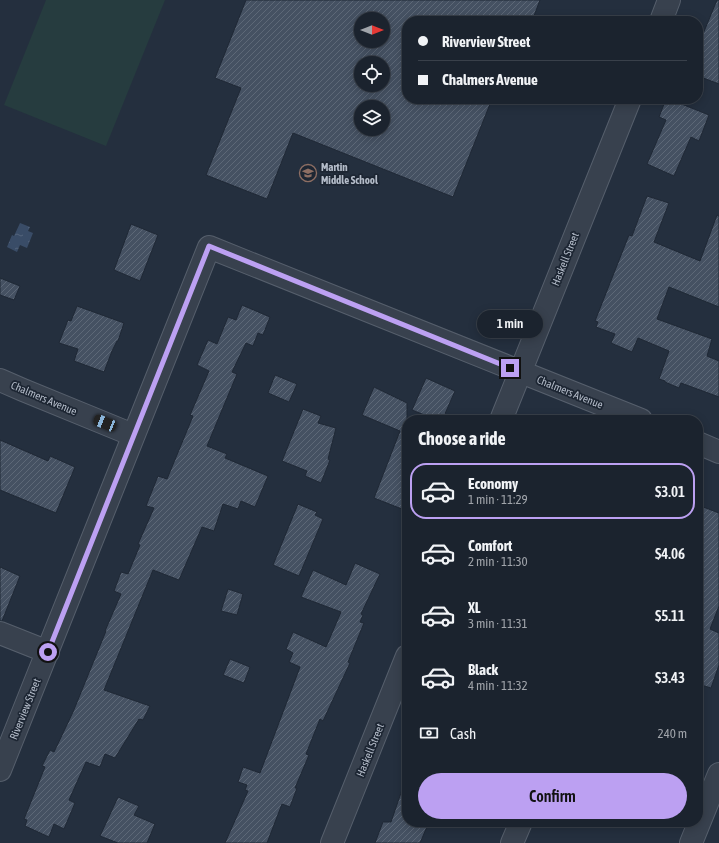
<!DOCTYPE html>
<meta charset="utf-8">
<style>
:root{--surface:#1b232e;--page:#282f3a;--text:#f1f3f6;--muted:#a0a4aa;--line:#39404a;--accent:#bca0f2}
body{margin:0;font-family:"Asap Condensed",sans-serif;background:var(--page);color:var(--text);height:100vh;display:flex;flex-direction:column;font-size:15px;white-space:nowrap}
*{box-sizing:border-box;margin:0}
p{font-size:13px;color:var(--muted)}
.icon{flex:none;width:22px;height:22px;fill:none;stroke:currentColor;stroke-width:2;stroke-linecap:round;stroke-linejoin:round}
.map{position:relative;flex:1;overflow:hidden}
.drawer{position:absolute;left:402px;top:415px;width:301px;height:412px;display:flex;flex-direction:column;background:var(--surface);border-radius:16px;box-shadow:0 2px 10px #0003,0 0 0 1px var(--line)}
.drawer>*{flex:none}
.hud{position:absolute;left:402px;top:16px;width:301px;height:88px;border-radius:16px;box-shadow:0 2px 10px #0003,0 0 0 1px var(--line);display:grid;align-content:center;height:88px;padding:0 16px;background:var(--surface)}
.needle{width:26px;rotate:90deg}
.tools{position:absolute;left:354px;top:12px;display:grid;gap:8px}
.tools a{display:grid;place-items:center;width:36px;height:36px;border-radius:50%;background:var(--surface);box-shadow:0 2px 10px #0003,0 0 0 1px var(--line);font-size:20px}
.end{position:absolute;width:18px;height:18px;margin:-9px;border:5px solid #bca0f2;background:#111;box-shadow:0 0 0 2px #111}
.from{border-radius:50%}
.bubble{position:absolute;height:28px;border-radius:14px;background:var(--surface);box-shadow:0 2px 10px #0003,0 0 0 1px var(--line);font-size:13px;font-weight:600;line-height:28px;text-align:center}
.car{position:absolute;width:12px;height:24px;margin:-12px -6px;border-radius:5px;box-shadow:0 0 3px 1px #0007;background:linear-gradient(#222 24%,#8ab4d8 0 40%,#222 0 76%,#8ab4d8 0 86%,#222 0)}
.hud b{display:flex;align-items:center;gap:14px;height:38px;font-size:15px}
.hud b+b{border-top:1px solid var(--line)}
.hud i{width:10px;height:10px;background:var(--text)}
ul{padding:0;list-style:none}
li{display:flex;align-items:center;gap:12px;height:56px;margin:0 8px 6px;padding:0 8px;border:2px solid transparent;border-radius:16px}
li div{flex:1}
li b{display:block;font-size:15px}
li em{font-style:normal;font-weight:600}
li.on{border-color:var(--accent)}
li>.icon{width:36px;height:36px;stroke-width:1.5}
h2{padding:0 16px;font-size:18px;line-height:48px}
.pay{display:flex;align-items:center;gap:10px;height:44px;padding:0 16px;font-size:15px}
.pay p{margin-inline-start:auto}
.primary-button{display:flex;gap:8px;margin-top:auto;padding:8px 16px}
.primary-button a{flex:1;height:46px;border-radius:24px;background:var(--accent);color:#111;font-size:16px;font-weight:600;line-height:46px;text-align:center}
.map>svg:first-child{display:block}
.green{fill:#263c3f}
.water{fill:url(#water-ripples)}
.building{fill:url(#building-hatch);stroke:#1f2835;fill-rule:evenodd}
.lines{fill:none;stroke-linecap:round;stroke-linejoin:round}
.minor-casing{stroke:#565f6c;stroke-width:24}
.minor{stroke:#38414e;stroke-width:22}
.route{stroke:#bca0f2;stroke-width:5}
.labels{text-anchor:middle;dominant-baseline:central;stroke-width:3.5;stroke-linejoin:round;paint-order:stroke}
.poi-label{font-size:11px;font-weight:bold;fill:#b4bcc9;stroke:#1d2633;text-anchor:start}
.street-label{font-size:11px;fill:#b4bcc9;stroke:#1d2633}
</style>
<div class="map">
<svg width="719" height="843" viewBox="0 0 719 843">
<defs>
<pattern id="water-ripples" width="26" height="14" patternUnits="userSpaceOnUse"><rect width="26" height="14" fill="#394c67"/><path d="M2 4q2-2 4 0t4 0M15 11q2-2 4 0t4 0" fill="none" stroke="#53647b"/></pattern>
<pattern id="building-hatch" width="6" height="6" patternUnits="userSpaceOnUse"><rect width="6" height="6" fill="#455162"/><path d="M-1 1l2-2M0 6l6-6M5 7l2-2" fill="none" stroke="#5d6877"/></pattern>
</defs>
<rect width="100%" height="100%" fill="#242f3e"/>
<path class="green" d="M46,0H165L106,146L4,105Z"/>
<path class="water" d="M20,223L30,227L28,231L33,233L27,248L20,245L17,252L7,247L12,235L14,236Z"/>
<path class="building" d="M246,0H540L532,21H407V99H492L453,197L293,133L267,199L206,175L241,88L215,78ZM361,19H383V41H361ZM361,63H383V85H361ZM361,107H383V129H361Z
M717,0H719V84L698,76V46Z
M666,99H669L709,115L699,141L691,137L674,176L647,164L666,120L659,117Z
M647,196L669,203L654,242L700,261L717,215L719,216V307L669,287L657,319L712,339L707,356L719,361V397L681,383L679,388L665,382V381L659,379L669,351L638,338L632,352L611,343L615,334L596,327L598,322L595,321L629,235L632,236Z
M131,224L158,235L140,281L114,270Z
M0,278L20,286L14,300L0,295Z
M242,305L270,317L263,335L258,333L253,346L246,343L232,372L237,374L207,446L227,454L225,458L268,476L255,507L241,501L238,509L223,504L214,531L202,527L179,580L153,570L104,690L150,706L143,720L139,719L115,758L105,754L100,767L86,762L69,800L75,803L64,829L54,824L49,837L25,826L27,820L24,819L45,767L42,766L50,750L54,752L73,712L106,631H105L121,594L114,591L121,572L128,574L140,545L138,544L154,508L146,506L158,476L167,479L193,416L190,415L209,371L197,365L208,340L217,344L228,317L236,320Z
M77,306L124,323L118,341H117L112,351L104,372L74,361L78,349L59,343L68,320L71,321Z
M275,375L297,384L289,402L268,393Z
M426,378L455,391L444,416L440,414L437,420L412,410Z
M374,387L407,403V511L374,498L400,431L362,415Z
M303,409L321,416L318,423L336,428L328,459L330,460L321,483L305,476L307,471L282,461Z
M0,440L48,461L50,456L75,467L56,513L0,490Z
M298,504L317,512L315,515L323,519L299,576L273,565Z
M698,505L719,513V606L710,629L719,633V665L711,688L698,684Z
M355,563L380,574L361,614L363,615L360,622L364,623L348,662L350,663L323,721L320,719L306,754L309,755L295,788H297L290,807L282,804L267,843H225L248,791L245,790L247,785L238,782L243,767L260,773L300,667L289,662L293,653L286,649L293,632L326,647L341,612L301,597L313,570L346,585Z
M0,567L20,576L2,621H0Z
M228,589L243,594L237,615L221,611Z
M230,659L250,667L244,683L223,675Z
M404,784H407V822H429L420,843H375L383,822H391Z
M118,797L139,806L134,815L155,824L147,843H118L100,836Z"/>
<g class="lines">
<g class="minor-casing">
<path id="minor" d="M661,21L669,0
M0,380L23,390L133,435
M501,420L630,99
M698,443L719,452
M0,633L48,652
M0,770L209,247L641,420
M332,843L407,656
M512,843L521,822
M691,843L719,774"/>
</g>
<use href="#minor" class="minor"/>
</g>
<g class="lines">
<path class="route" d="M48,652L209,246L510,368"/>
</g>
<defs>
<g id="school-ring" transform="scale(0.9)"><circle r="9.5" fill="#1d2633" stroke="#8d6e63" stroke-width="1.5"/><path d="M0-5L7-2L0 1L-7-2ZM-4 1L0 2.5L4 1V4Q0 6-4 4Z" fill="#8d6e63"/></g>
</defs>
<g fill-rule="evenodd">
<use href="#school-ring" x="308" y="173"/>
</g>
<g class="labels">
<g class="poi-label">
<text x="321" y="167">Martin<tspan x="321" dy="13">Middle School</tspan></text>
</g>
<g class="street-label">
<text transform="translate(565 259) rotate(-68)">Haskell Street</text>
<text transform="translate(570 392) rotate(22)">Chalmers Avenue</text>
<text transform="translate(44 398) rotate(23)">Chalmers Avenue</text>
<text transform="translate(25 709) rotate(-68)">Riverview Street</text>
<text transform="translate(370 750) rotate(-68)">Haskell Street</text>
</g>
</g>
</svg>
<div class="tools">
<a><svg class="needle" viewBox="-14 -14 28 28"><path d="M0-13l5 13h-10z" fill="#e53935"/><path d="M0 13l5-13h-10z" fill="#a0a4aa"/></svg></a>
<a><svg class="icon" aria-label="locate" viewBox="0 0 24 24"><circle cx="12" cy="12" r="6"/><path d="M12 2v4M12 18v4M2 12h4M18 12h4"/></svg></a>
<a><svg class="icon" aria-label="layers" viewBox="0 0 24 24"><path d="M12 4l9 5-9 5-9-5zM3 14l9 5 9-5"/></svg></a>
</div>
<i class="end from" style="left:48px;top:652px"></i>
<i class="end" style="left:510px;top:368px"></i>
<div class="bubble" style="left:477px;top:310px;width:66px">1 min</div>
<i class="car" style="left:105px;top:423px;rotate:292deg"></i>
<div class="hud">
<b><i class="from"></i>Riverview Street</b>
<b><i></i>Chalmers Avenue</b>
</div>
<section class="drawer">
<h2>Choose a ride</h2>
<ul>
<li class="on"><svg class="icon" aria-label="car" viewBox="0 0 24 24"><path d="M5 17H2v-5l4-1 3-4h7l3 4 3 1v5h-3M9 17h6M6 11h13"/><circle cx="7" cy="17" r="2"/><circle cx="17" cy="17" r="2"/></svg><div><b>Economy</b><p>1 min · 11:29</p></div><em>$3.01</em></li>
<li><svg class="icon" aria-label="car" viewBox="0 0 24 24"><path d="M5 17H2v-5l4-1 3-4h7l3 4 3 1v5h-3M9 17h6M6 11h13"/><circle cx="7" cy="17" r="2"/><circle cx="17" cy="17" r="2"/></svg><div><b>Comfort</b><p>2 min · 11:30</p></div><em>$4.06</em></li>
<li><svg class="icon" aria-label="car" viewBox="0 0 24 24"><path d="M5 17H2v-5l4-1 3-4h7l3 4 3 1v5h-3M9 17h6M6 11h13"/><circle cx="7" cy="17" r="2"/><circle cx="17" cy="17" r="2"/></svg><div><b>XL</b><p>3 min · 11:31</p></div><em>$5.11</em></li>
<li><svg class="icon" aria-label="car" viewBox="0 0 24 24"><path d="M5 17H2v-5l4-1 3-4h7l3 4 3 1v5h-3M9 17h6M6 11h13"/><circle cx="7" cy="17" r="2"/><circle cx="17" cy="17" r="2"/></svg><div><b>Black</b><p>4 min · 11:32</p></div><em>$3.43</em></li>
</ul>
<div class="pay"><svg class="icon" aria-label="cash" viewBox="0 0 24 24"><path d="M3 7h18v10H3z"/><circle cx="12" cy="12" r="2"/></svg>Cash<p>240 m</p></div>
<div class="primary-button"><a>Confirm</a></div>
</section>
</div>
